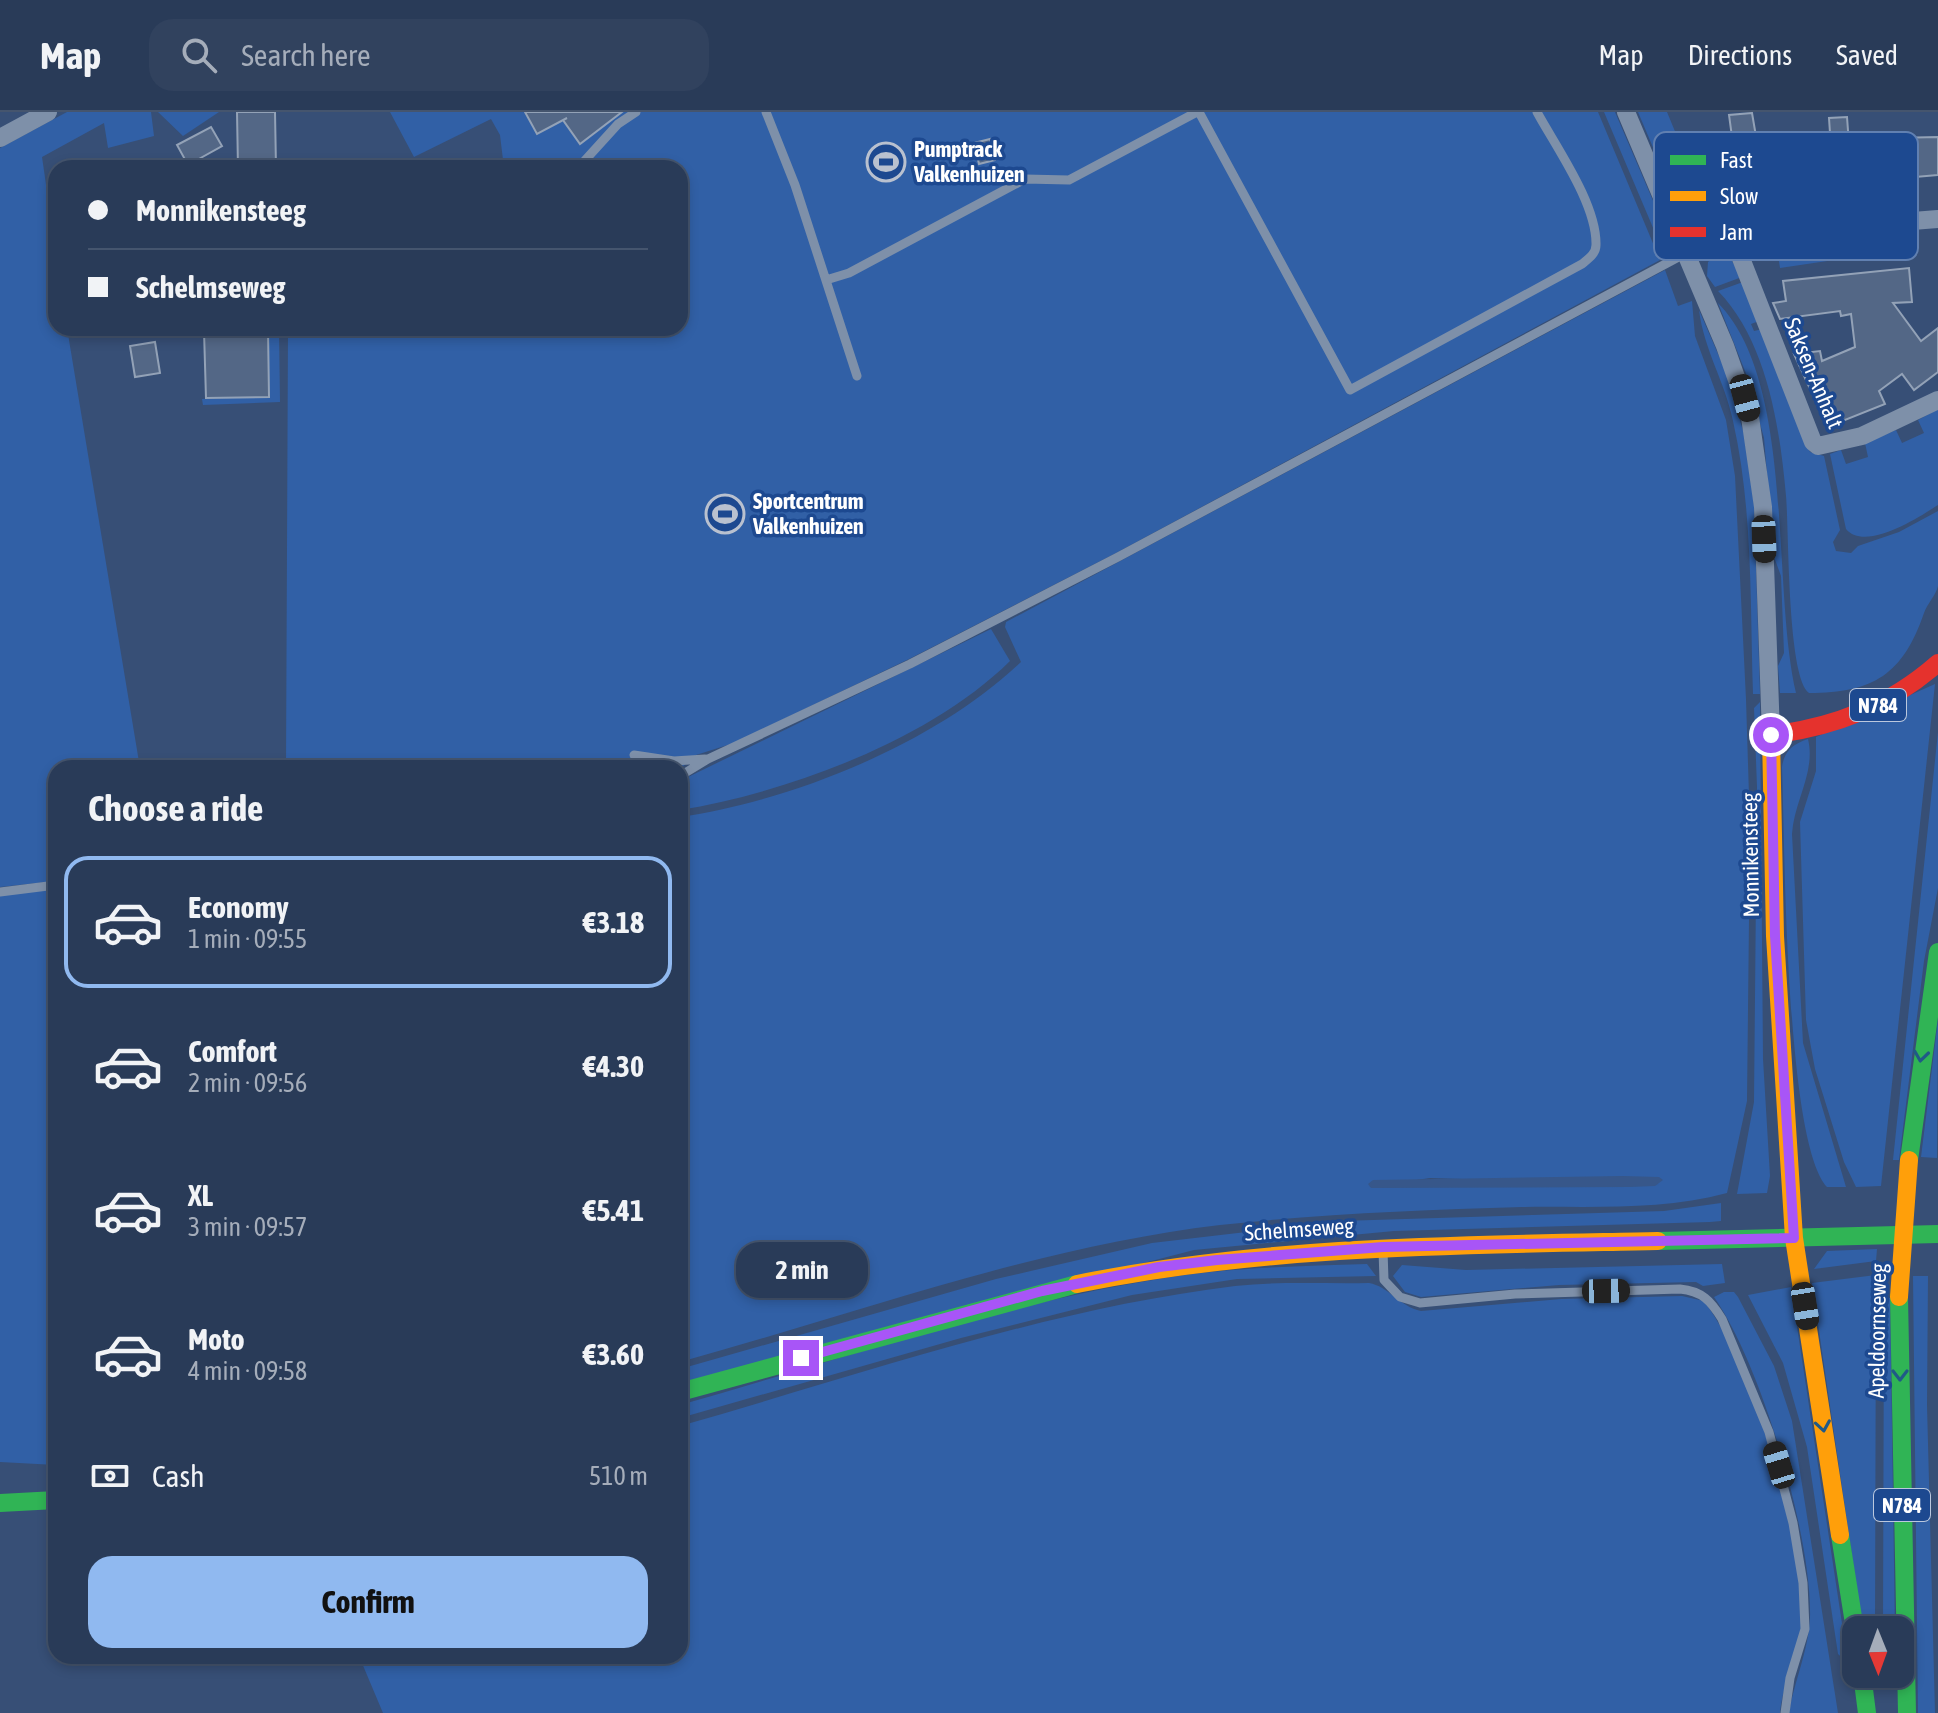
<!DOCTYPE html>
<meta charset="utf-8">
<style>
:root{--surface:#293b58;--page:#31425e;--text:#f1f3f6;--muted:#a5adba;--line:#45556e;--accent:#90b9f0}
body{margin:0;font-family:"Asap Condensed",sans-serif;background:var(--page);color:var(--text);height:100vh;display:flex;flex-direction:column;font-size:30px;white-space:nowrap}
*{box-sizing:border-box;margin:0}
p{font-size:26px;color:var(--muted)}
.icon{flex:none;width:44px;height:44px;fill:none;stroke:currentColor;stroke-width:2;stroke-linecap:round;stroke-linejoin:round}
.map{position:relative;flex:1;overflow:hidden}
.sheet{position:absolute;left:48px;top:648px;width:640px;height:904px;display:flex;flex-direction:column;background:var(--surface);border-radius:24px;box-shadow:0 4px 12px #0003,0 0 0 2px var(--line)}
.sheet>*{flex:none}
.guide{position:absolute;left:48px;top:48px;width:640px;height:176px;border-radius:24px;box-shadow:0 4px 12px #0003,0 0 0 2px var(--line);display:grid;align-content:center;height:176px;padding:0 40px;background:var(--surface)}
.needle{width:52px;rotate:179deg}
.controls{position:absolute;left:1842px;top:1504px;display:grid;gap:16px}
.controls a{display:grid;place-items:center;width:72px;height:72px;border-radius:16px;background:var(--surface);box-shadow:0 4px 12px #0003,0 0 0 2px var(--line);font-size:40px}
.end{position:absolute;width:36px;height:36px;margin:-18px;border:10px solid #a855f7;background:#fff;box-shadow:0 0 0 4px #fff}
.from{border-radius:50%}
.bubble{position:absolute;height:56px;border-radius:24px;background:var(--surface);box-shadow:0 4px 12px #0003,0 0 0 2px var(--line);font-size:26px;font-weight:700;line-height:56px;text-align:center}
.car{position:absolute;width:24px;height:48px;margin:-24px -12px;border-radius:10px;box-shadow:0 0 6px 2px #0007;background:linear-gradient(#222 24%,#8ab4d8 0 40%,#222 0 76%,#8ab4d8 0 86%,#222 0)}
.guide b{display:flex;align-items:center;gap:28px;height:76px;font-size:30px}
.guide b+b{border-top:2px solid var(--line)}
.guide i{width:20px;height:20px;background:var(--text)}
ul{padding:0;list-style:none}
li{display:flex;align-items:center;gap:24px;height:132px;margin:0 16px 12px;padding:0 24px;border:4px solid transparent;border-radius:24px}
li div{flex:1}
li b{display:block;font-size:30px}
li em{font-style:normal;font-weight:700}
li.selected{border-color:var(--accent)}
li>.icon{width:72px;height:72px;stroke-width:1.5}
h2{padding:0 40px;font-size:36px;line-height:96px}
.pay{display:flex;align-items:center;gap:20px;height:88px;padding:0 40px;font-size:30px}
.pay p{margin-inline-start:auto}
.button{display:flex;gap:16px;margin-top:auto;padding:16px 40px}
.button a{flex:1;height:92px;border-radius:24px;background:var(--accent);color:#111;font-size:32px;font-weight:700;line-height:92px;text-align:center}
header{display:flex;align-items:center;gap:48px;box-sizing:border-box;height:112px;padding:0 40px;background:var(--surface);border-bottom:2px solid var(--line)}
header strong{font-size:38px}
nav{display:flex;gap:44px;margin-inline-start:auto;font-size:28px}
.search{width:560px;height:72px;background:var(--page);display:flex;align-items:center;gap:20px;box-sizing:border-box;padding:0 28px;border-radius:24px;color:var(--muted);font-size:30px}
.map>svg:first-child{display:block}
.green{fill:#3160a6;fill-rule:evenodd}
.water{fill:#37578a}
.building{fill:#536786;stroke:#93a2b7;stroke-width:2}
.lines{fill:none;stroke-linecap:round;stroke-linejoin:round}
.lane{stroke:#7e90a9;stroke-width:9}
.street{stroke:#7e90a9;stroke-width:18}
.fast{stroke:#30b455;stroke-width:18}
.slow{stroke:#ff9f0a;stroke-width:18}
.jam{stroke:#e5322d;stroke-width:18}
.slow-bridge{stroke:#ff9f0a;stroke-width:18}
.oneway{stroke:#205987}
.route{stroke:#a855f7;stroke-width:10}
.labels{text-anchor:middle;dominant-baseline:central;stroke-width:7;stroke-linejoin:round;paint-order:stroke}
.shield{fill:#1d4990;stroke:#bbc8de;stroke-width:2}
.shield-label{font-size:20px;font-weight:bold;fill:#fff}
.poi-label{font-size:22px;font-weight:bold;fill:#fff;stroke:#1d4990;text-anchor:start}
.street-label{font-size:22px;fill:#fff;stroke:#1d4990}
.key{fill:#1d4990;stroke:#6180b1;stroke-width:2}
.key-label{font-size:22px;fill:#fff}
</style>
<header>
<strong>Map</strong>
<div class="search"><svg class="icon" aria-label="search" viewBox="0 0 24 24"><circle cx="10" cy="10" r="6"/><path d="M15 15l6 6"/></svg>Search here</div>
<nav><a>Map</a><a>Directions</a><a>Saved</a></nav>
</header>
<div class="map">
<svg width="1938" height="1601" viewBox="0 0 1938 1601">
<rect width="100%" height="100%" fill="#374f76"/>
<path class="green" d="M67,0H151L154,24L108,36L104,11L42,45L56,141V216H67L140,656H56V769L0,775V36Z
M158,0H219L183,24Z
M390,0H1598L1660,148L1116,441L909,547L734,631L696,643L680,657L286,656L288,216H680V56H504L500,23L491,7L414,45Z
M1604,0H1615L1669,126L1665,144Z
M1638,0H1667L1719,126L1699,129L1691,125Z
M1830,123L1834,148L1780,156L1776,131L1787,129L1789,143L1821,139L1819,124Z
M1727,141L1742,165L1715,175L1707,164L1708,150L1716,143Z
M1665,158L1678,194L1692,189L1695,224L1726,308L1735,364L1746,587L1750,716L1747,989L1727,1081C1661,1099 1589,1094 1522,1095C1421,1098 1320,1102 1220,1113C1035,1135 858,1201 680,1250V705C795,688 936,631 1021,550L1005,515L1006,510ZM1430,1066L1660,1073L1369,1075Z
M1743,170L1759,209L1751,212L1754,219L1763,217L1810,340L1824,344L1840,418L1833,430L1836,439L1851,441L1858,434L1899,420L1938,399C1938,422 1938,452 1938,474C1936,483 1927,492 1924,501C1903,562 1874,581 1809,581C1787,565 1789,417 1786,384C1780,316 1767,229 1718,179Z
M1718,191C1796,270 1771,475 1796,581H1780L1778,554L1784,541L1781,464L1774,445L1764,326L1747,264Z
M1699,198L1725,258L1744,322L1754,393L1760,582H1753C1750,492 1753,397 1733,309C1725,270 1704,238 1699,198Z
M268,216H279L280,290L203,293L202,287L269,284Z
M1938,297V393C1918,406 1865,440 1846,417L1830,342L1841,338L1846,352L1868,345L1865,331L1896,318L1902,331L1924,321L1918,308Z
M991,517L1010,549C930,628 789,680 680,698V669Z
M1935,572L1881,1074L1856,1075L1844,1050L1815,957L1806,908L1800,710L1816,659V625Z
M1760,590L1763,947L1770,1064L1767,1081L1737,1082L1754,990L1757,675L1754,596Z
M1938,620V776L1924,849L1899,1048H1893Z
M1808,627C1816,660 1794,689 1792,722L1803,931L1846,1075H1827C1785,1029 1785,730 1782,655C1784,639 1793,632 1808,627Z
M56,777V1353L0,1350V783Z
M1938,908L1937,1046L1921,1045Z
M1721,1091V1109L1710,1110L1394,1119L1194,1138L680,1271V1257L996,1167L1152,1131L1341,1109L1664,1099Z
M1877,1137L1876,1149L1814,1157L1827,1139Z
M1367,1152L1376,1164L1237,1167L1132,1183L961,1226L680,1306V1293C846,1246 1014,1187 1185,1163C1245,1155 1306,1154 1367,1152Z
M1722,1152L1725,1171L1703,1174L1696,1170L1559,1173L1421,1185L1405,1180L1393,1164L1402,1153L1466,1158Z
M1876,1163L1875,1518H1863L1812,1171Z
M1913,1164H1928L1927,1293L1935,1601H1918Z
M1369,1171C1388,1174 1400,1195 1421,1199L1561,1187L1682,1184L1704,1189C1753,1253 1802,1426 1802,1506C1801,1538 1783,1569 1780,1601H383L359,1544H680V1314C863,1262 1046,1197 1235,1174C1279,1169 1325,1172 1369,1171Z
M1791,1175L1848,1551L1838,1542L1807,1335L1783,1251L1748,1183Z
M1724,1180H1734L1738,1185L1774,1254L1792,1309L1838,1601H1789C1794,1570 1809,1537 1810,1505C1812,1424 1761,1252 1714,1185Z
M1884,1186H1890L1895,1518H1883Z"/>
<path class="water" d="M1623,1064L1659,1065L1663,1068L1655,1074L1630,1075L1371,1076L1368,1072L1373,1068Z"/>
<path class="building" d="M237,0H275L276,56H238Z
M525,0H622L580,32L563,8L567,6L537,22Z
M1752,1L1759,42L1831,36L1829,6L1847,5L1849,32L1893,26L1938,25V63L1800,75L1720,88L1717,68L1708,69L1705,51L1735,47L1729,3Z
M211,15L222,34L188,53L177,33Z
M990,27L995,48L979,52L974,31Z
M1909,156L1912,190L1893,191L1921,229L1938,216V260L1914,278L1902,262L1879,279L1885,292L1835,312L1826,289L1817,292L1794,242L1820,239L1822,249L1855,235L1851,202L1841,204L1840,199L1780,207L1773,191L1786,189L1783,169Z
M268,217L269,285L206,286L204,219Z
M155,230L160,261L135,265L130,234Z"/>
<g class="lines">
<path class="lane" d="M766,0L795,73L857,264
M1199,0L1350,278L1582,152C1588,147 1596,142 1596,133C1597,92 1556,35 1537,0
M578,56L618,12L636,0
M826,168L849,161L1025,67L1069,68L1197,0
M634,643L674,649L705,647
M680,664L708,647L910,552L1118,445L1686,141
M0,780L56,773
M1383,1138L1384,1168L1400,1185L1420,1191L1515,1182L1680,1177C1702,1179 1711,1189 1722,1207L1769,1320L1793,1411L1803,1471L1805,1517L1790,1566L1785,1601"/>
<path class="street" d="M1626,0L1725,234L1750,305L1763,395L1771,623
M0,26L48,0
M1735,131L1825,116L1938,107
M1686,141L1735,131L1813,330L1818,334L1862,324L1938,288"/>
<path class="fast" d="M1909,1048L1938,840
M1658,1129L1938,1122
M1899,1185L1907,1601
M680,1280L1077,1172
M0,1391L56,1388
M1840,1423L1856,1524
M1862,1562L1867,1601"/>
<path class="slow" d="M1771,623L1775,824L1794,1126
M1794,1126L1840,1423
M1077,1172C1268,1133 1463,1133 1658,1129"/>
<path class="jam" d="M1771,623C1835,615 1889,594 1938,551"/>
<path class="slow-bridge" d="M1899,1185L1909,1048"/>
</g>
<defs><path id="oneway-chevron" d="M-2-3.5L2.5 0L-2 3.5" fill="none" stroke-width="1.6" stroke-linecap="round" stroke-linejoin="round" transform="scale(2)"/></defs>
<g class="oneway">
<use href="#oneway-chevron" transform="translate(1921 944) rotate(98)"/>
<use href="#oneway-chevron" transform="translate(1900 1263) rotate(90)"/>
<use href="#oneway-chevron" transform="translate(1823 1314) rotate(81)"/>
</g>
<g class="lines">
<path class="route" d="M801,1246L1042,1179L1159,1155L1217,1148L1383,1135L1794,1126L1775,824L1771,623"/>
</g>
<defs>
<g id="stadium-ring" transform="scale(2)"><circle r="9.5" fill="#1d4990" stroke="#b9c1cf" stroke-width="1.5"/><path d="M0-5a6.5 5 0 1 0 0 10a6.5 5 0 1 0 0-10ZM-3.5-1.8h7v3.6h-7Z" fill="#b9c1cf"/></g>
</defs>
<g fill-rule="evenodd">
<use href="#stadium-ring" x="886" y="50"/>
<use href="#stadium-ring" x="725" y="402"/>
</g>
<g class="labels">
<g class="shield">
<rect x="1850" y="577" width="56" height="32" rx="6"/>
<rect x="1874" y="1377" width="56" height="32" rx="6"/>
</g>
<g class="shield-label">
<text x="1878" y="593">N784</text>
<text x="1902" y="1393">N784</text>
</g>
<g class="poi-label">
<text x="914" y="37">Pumptrack<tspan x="914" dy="25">Valkenhuizen</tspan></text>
<text x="753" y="389">Sportcentrum<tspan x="753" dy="25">Valkenhuizen</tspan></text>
</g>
<g class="street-label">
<text transform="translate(1814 261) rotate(67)">Saksen-Anhalt</text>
<text transform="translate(1750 743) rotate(-91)">Monnikensteeg</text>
<text transform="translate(1299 1117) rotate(-4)">Schelmseweg</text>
<text transform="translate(1877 1219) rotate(-89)">Apeldoornseweg</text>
</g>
</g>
<rect x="1654" y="20" width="264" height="128" rx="12" class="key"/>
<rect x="1670" y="43" width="36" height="10" fill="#30b455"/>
<rect x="1670" y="79" width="36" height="10" fill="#ff9f0a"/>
<rect x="1670" y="115" width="36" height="10" fill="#e5322d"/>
<g class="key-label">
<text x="1720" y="56">Fast</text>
<text x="1720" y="92">Slow</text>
<text x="1720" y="128">Jam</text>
</g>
</svg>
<div class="controls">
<a><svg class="needle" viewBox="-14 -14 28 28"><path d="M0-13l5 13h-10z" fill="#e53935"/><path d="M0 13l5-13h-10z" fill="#a5adba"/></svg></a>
</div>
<i class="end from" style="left:1771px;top:623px"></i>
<i class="end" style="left:801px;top:1246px"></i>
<div class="bubble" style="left:736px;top:1130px;width:132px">2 min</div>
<i class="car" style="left:1745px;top:286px;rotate:165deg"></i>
<i class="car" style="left:1764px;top:427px;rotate:178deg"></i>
<i class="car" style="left:1606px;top:1179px;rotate:89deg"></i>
<i class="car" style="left:1805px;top:1194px;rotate:171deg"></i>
<i class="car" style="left:1779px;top:1353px;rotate:343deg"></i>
<div class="guide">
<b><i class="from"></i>Monnikensteeg</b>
<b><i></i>Schelmseweg</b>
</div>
<section class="sheet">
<h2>Choose a ride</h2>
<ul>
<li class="selected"><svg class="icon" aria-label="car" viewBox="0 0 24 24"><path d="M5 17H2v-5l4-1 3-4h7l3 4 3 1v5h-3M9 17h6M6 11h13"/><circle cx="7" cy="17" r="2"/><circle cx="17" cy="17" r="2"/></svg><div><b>Economy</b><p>1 min · 09:55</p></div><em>€3.18</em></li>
<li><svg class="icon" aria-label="car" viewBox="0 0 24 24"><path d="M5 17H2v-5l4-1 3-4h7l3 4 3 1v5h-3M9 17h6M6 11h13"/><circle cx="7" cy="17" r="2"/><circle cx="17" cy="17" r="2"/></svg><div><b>Comfort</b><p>2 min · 09:56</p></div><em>€4.30</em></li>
<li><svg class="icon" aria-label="car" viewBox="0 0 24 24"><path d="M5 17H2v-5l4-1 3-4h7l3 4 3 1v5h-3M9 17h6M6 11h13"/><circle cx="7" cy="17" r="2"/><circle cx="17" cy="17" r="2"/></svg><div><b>XL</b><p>3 min · 09:57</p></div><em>€5.41</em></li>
<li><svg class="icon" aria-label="car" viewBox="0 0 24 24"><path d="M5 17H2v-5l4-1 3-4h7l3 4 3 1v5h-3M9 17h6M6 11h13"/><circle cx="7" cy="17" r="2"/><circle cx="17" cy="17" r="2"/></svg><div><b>Moto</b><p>4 min · 09:58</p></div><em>€3.60</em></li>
</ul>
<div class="pay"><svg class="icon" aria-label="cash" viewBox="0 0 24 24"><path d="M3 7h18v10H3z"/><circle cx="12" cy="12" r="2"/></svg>Cash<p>510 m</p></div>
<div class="button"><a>Confirm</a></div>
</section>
</div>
